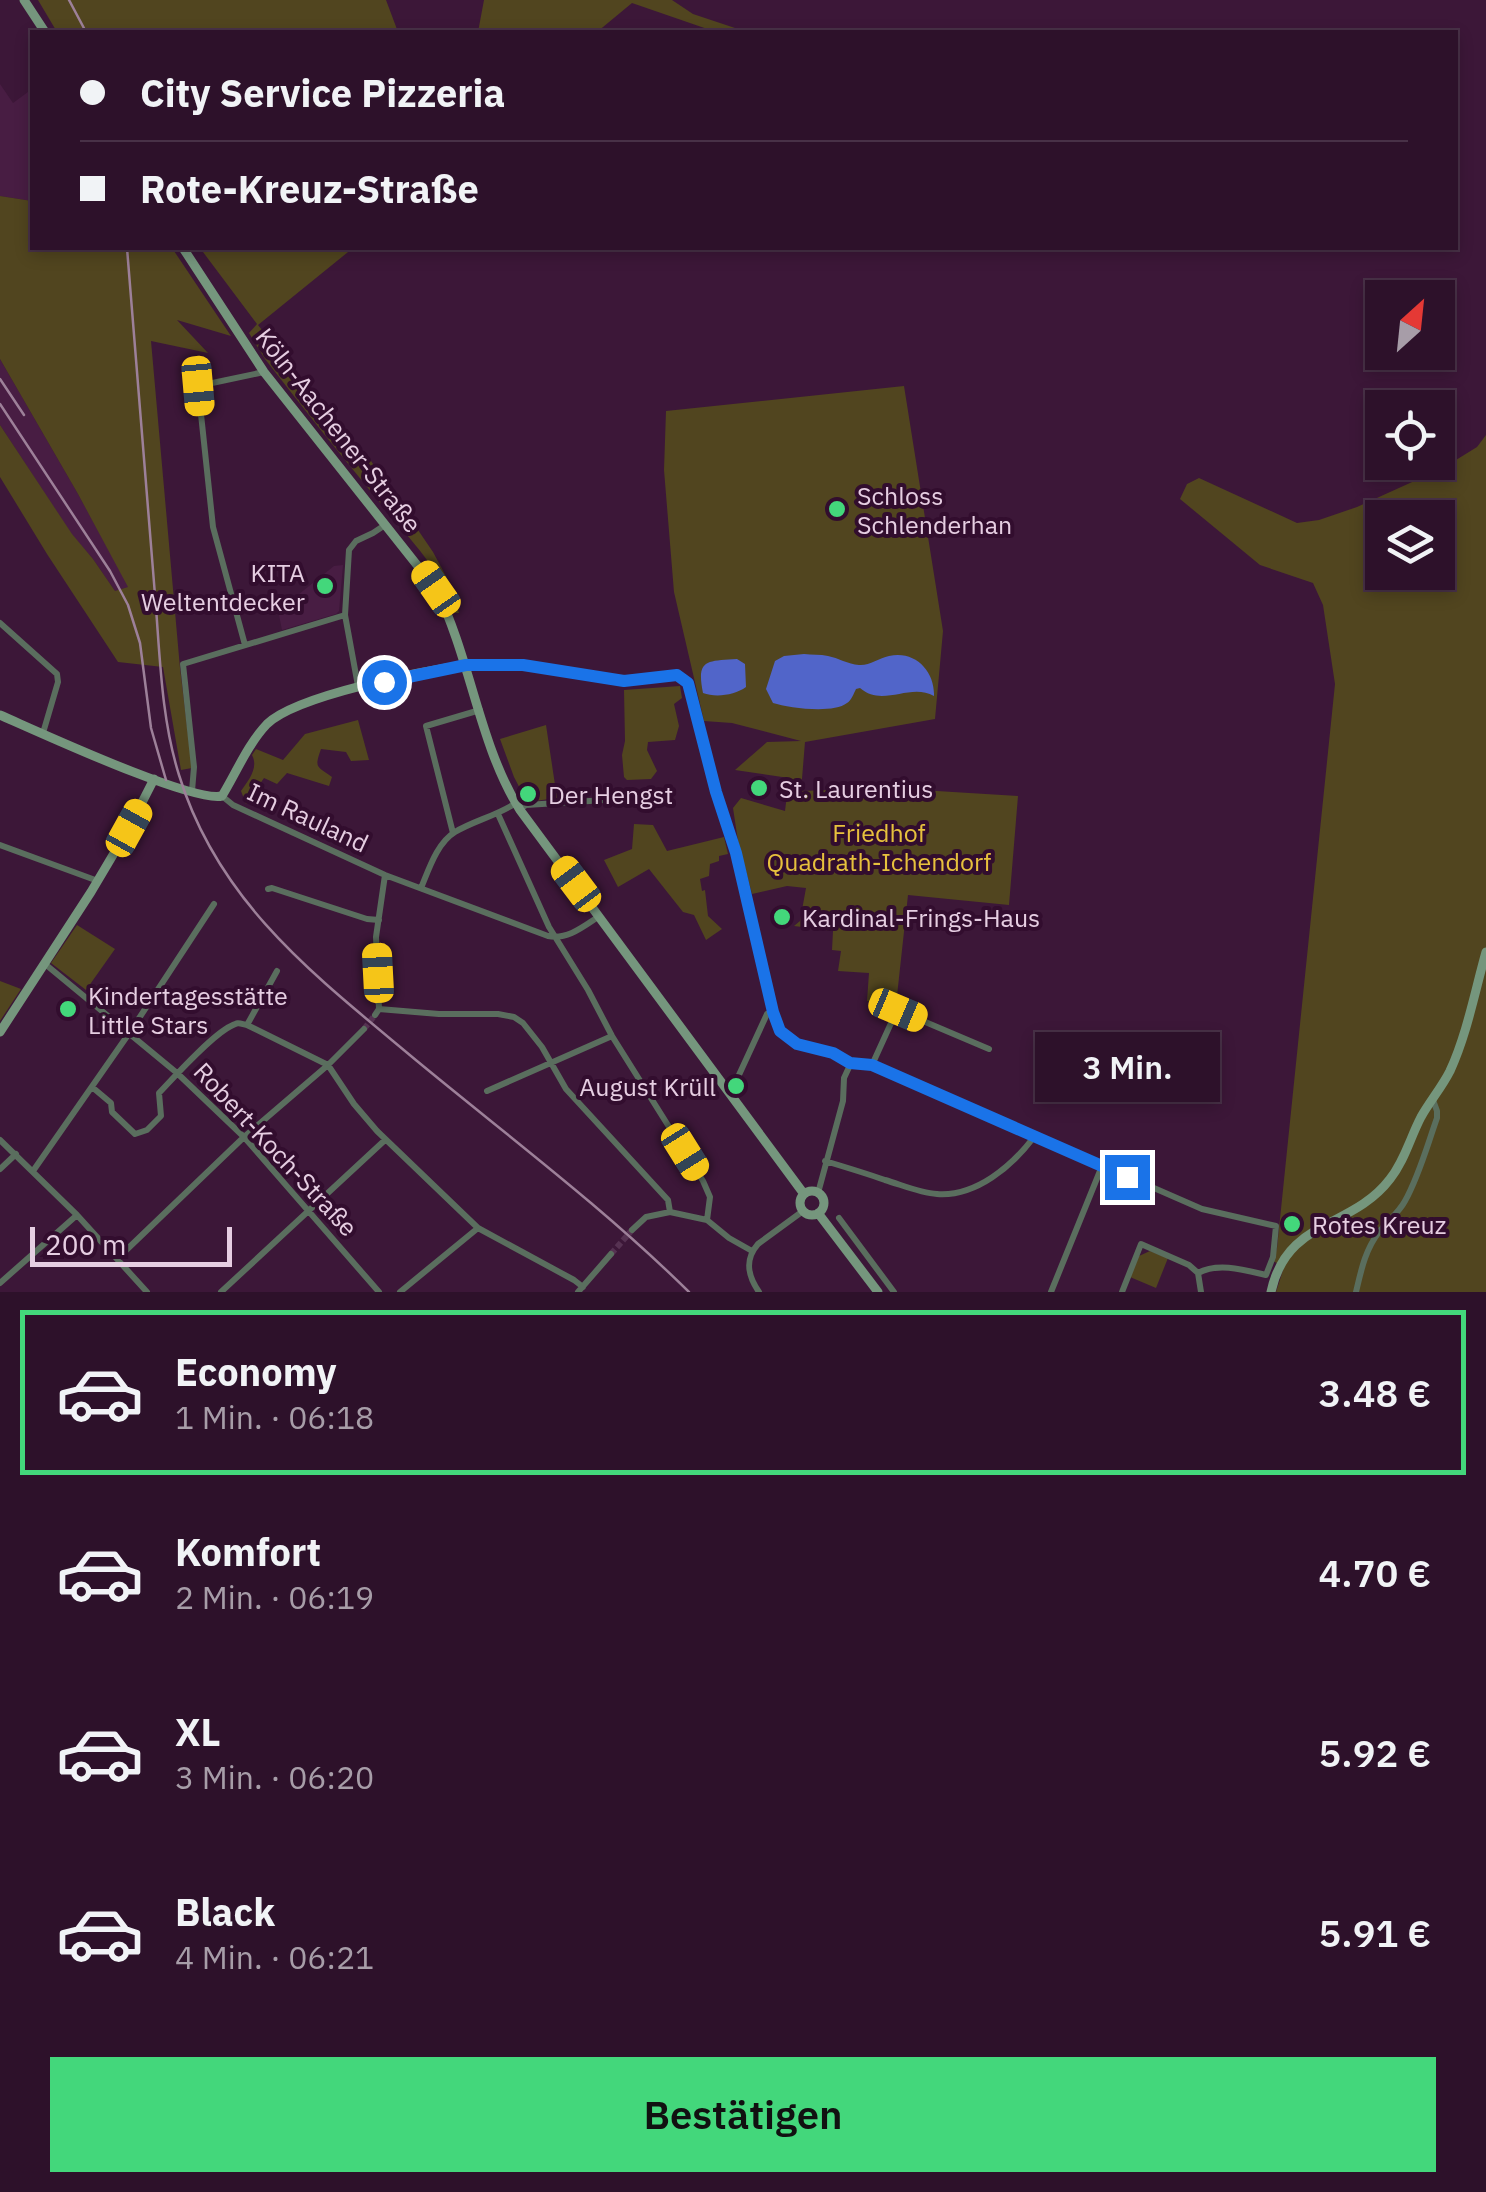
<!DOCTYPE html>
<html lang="de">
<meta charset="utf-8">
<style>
:root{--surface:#2d112a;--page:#391f36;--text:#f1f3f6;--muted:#a79da8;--line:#483147;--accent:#43d77b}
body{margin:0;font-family:"IBM Plex Sans",sans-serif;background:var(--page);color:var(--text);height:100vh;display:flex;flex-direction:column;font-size:38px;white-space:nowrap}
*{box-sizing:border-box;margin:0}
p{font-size:32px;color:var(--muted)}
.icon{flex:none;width:55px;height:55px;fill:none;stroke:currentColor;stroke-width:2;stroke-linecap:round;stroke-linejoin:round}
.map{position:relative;height:1292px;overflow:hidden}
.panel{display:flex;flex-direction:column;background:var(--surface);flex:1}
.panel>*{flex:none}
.hud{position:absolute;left:30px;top:30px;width:1428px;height:220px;border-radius:0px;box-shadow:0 5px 15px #0003,0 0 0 2px var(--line);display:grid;align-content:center;height:220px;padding:0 50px;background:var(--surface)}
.needle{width:65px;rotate:27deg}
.tools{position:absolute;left:1365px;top:280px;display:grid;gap:20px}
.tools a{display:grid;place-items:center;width:90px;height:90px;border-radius:0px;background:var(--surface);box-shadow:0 5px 15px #0003,0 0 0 2px var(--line);font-size:50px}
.scale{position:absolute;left:30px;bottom:25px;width:202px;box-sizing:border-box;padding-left:10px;border:5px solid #e6cee2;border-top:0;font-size:28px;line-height:35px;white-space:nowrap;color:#e6cee2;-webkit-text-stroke:8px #320d2e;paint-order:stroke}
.end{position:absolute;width:45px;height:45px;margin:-22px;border:12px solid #1a73e8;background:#fff;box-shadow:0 0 0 5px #fff}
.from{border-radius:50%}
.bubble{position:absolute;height:70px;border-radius:0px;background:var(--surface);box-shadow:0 5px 15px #0003,0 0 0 2px var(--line);font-size:32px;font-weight:600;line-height:70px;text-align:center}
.car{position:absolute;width:30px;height:60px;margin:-30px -15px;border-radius:12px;box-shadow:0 0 8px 2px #0007;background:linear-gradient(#f5c518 24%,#345 0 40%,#f5c518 0 76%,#345 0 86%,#f5c518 0)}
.hud b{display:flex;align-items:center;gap:35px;height:95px;font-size:38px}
.hud b+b{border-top:2px solid var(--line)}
.hud i{width:25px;height:25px;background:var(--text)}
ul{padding:18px 0 0;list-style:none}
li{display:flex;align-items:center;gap:30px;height:165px;margin:0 20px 15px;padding:0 30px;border:5px solid transparent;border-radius:0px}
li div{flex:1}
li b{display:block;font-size:38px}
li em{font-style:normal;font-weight:600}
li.active{border-color:var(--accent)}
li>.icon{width:90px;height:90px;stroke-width:1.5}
.action{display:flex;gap:20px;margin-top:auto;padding:20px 50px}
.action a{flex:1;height:115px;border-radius:0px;background:var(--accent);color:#111;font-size:40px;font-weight:600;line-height:115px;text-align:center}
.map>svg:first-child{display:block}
.built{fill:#481d43}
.green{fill:#51451f;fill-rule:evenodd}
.water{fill:#5165c9}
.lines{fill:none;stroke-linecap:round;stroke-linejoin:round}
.street-tunnel{stroke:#563252;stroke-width:6;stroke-dasharray:6 3;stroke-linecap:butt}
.street{stroke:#5a6e5e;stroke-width:6}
.secondary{stroke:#75967d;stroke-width:9}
.rail{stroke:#9d8099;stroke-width:2.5}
.route{stroke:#1a73e8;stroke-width:12}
.poi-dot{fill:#43d77b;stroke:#320d2e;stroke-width:4}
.labels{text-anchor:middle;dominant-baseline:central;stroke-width:8;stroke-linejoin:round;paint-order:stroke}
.street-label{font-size:25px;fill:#e6cee2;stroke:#320d2e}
.poi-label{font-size:25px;fill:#e6cee2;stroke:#320d2e;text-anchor:start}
.park-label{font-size:25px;fill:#e7c13d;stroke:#320d2e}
</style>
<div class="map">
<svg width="1486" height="1292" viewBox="0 0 1486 1292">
<rect width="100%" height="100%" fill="#3c1738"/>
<path class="built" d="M0,84L13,103L32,89V201L0,196Z
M0,359L78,494L129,587L115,591L93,559L72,535L0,425Z
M343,565L339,611L336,614L282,630L279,615L283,607L334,566Z"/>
<path class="green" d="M38,0H386L398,32H57Z
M484,0H672L693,14L747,32H716L632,3L597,32H478Z
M0,196L32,201V248H172L231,336L177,320L208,353L151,341L180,668L192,768L181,770L163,667L118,662L47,554L0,477V425L72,534L93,559L115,591L128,587L78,494L0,359Z
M200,248H353L258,325L345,433L369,458L433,552L448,580L459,613H455C442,570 409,539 382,505C342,457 303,408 265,359L249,333L257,324Z
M904,386L943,631L935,719L805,742L801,791L888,788L1018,796L1009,905L908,895L896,1005L884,1006L867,1001L869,973L838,971L841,951L832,950L833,931L794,926L800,921L806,888L787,886L752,894L738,841L733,808L741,798L785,811L789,778L735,770L767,742L801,741L732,723L704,721L674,592L664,470L666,411Z
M1486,435V1292H1276L1284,1267L1273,1261L1277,1248L1335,684L1323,605L1313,583L1260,565L1180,499L1187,484L1199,478L1297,523L1319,520L1357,507L1443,468L1477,447ZM1382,518H1438V572H1382Z
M680,686L682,698L674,704L679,726L675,740L648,742L647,750L657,771L651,779L627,780L624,777L622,755L625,741L624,690Z
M358,720L369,760L351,761L346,752L321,749C314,769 317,766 332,777L329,786L287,773L277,784L264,778L246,804L241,791C248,781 259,768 252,755L256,749L283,760L305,734Z
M546,725L557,798L527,802L514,777L500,739Z
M634,824L653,825L667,851L724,837L728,854L719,856V861L710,864L709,876L700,879L702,891L705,890L708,916L722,929L706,940L694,915L683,912L649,869L618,887L604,860L632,849Z
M77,925L115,949L86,990L51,963Z
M0,981L21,989L0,1021Z
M1150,1251L1168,1258L1156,1288L1130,1277L1139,1256Z"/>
<path class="water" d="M804,654C812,655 820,654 828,656C838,658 848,664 859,665C869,666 879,658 889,656C915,650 935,671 934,696C910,682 883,708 860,688L856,689C854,693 851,701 847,703C833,714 789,708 773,703L766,689L775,661L784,656Z
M737,659L745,664L746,687C735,695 716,698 703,693C696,659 707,661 737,659Z"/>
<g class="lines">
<path class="street-tunnel" d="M364,1029L375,1015
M611,1254L632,1230"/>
<path class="street" d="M0,623L57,674L58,682L43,733
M245,645L213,527L198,386L264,372
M466,665H523L624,681L677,675L688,683L716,792L736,853L777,1026C799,1055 826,1044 851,1063L844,1078L843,1101L818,1193
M358,686L345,615L349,550L356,541L373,533L385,525
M192,791L194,767L183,664L345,615
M222,796L233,805L385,875L548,936C567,940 583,927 598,917
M520,809L526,805L653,797
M498,814L549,927L588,990L612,1036L703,1181L710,1197L707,1220
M453,833L426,726L480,710
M0,845L98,881
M421,888C429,869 437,843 455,832C473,821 496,816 516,803
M268,889L272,888L367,919L379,920
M45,964L177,1073L244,1137L379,1292
M379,1009L439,1014H498L514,1017L523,1023L542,1047L566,1089L668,1200L670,1212
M375,1015L379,1009L376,937L385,875
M247,1025L277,971
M851,1063L872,1065L1202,1209L1276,1226L1273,1257L1266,1275C1245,1270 1218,1262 1198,1273
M872,1065L897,1010L989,1049
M92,1087L111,1103L112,1112L135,1134L147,1130L161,1116L159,1093C175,1076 212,1035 231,1026C239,1022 238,1023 247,1025L328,1065L354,1104L377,1131L478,1228L574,1280L583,1287
M726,1087L738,1077L767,1014L773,1011
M487,1091L612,1036
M0,1140L77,1215L147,1292
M825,1161C845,1167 865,1173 885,1180C902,1185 920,1193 937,1194C976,1197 1012,1166 1034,1137
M0,1169L16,1154
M33,1171L130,1032L214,904
M839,1218L894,1292
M632,1230L646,1217L670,1212L707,1220L729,1238L752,1251
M118,1258L244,1137L328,1065L364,1029
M0,1283L77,1215
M221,1292L385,1140
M400,1292L478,1228
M578,1292L611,1254
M759,1292C748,1276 744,1260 758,1244L803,1211
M1051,1292L1102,1166
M1122,1292L1141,1244L1189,1265L1198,1273L1201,1292
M1356,1292C1361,1271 1365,1250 1379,1232C1387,1221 1398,1214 1405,1201C1419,1176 1427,1146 1437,1118V1111L1433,1100"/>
<path class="secondary" d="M24,0L45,32
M183,248L264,372L436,589C471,659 479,745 520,810L804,1194
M0,715C37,731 192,803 222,796C236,773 248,744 267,724C297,695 423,671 466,665
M0,1032L91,892L129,828L154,779
M800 1203a12 12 0 1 1 24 0a12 12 0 1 1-24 0Z
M818,1213L878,1292
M1271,1292C1287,1218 1351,1230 1390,1179C1405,1160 1410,1138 1421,1117C1430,1101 1442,1087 1450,1071C1467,1034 1475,991 1486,952"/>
<path class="rail" d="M69,0L86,32
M127,248C137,363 145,479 155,595C160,655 161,718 179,775C219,905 318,978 417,1061C509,1137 604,1208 689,1292
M0,379L24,415
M0,404L110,571L128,605L140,643L151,728L166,780"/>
</g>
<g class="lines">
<path class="route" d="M384,682L466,665H523L624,681L677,675L688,683L716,792L736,853L773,1012L780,1031L797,1044L833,1053L850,1063L872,1065L1127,1177"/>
</g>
<g class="poi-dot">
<circle cx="837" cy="509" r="10"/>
<circle cx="325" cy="586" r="10"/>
<circle cx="759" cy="788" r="10"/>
<circle cx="528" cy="794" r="10"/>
<circle cx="782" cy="917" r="10"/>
<circle cx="68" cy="1009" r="10"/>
<circle cx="736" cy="1086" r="10"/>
<circle cx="1292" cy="1224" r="10"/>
</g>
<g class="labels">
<g class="street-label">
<text transform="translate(339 430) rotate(52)">Köln-Aachener-Straße</text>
<text transform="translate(308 817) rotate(25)">Im Rauland</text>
<text transform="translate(276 1149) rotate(47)">Robert-Koch-Straße</text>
</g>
<g class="poi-label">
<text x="857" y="495">Schloss<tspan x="857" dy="29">Schlenderhan</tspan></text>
<text x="305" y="572" text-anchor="end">KITA<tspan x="305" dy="29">Weltentdecker</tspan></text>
<text x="779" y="788">St. Laurentius</text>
<text x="548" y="794">Der Hengst</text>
<text x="802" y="917">Kardinal-Frings-Haus</text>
<text x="88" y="995">Kindertagesstätte<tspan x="88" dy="29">Little Stars</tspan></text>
<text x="716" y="1086" text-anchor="end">August Krüll</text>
<text x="1312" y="1224">Rotes Kreuz</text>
</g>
<g class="park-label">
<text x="879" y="832">Friedhof<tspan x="879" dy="29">Quadrath-Ichendorf</tspan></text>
</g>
</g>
</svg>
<div class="tools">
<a><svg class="needle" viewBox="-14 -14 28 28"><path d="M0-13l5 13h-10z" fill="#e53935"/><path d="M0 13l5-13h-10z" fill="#a79da8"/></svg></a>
<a><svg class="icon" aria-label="locate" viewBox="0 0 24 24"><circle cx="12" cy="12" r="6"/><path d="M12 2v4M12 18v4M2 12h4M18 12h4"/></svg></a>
<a><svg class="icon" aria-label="layers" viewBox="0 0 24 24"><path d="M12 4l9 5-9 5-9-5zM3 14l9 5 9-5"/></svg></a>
</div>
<div class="scale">200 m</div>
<i class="end from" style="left:384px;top:682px"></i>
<i class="end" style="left:1127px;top:1177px"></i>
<div class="bubble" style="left:1035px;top:1032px;width:185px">3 Min.</div>
<i class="car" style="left:198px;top:386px;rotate:175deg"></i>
<i class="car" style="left:436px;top:589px;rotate:325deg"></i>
<i class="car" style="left:129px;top:828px;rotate:29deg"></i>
<i class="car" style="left:576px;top:884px;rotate:323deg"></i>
<i class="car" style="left:378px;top:973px;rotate:357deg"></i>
<i class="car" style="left:898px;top:1010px;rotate:113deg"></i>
<i class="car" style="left:685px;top:1152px;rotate:148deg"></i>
<div class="hud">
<b><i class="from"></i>City Service Pizzeria</b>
<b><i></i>Rote-Kreuz-Straße</b>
</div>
</div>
<section class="panel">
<ul>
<li class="active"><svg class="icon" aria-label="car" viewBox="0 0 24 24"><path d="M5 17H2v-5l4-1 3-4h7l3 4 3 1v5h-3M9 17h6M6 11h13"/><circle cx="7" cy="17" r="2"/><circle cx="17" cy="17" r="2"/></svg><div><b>Economy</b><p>1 Min. · 06:18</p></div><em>3.48 €</em></li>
<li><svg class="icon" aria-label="car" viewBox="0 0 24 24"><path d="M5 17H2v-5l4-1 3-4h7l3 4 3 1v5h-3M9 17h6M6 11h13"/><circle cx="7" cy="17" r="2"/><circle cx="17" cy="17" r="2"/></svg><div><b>Komfort</b><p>2 Min. · 06:19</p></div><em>4.70 €</em></li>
<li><svg class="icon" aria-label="car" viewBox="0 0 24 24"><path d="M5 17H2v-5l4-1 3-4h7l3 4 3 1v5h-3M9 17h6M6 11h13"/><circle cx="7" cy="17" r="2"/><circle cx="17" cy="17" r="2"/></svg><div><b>XL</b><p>3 Min. · 06:20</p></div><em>5.92 €</em></li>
<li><svg class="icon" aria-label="car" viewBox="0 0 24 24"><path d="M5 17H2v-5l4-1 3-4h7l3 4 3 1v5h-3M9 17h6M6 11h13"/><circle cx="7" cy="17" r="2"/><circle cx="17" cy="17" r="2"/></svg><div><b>Black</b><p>4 Min. · 06:21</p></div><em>5.91 €</em></li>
</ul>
<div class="action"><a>Bestätigen</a></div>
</section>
